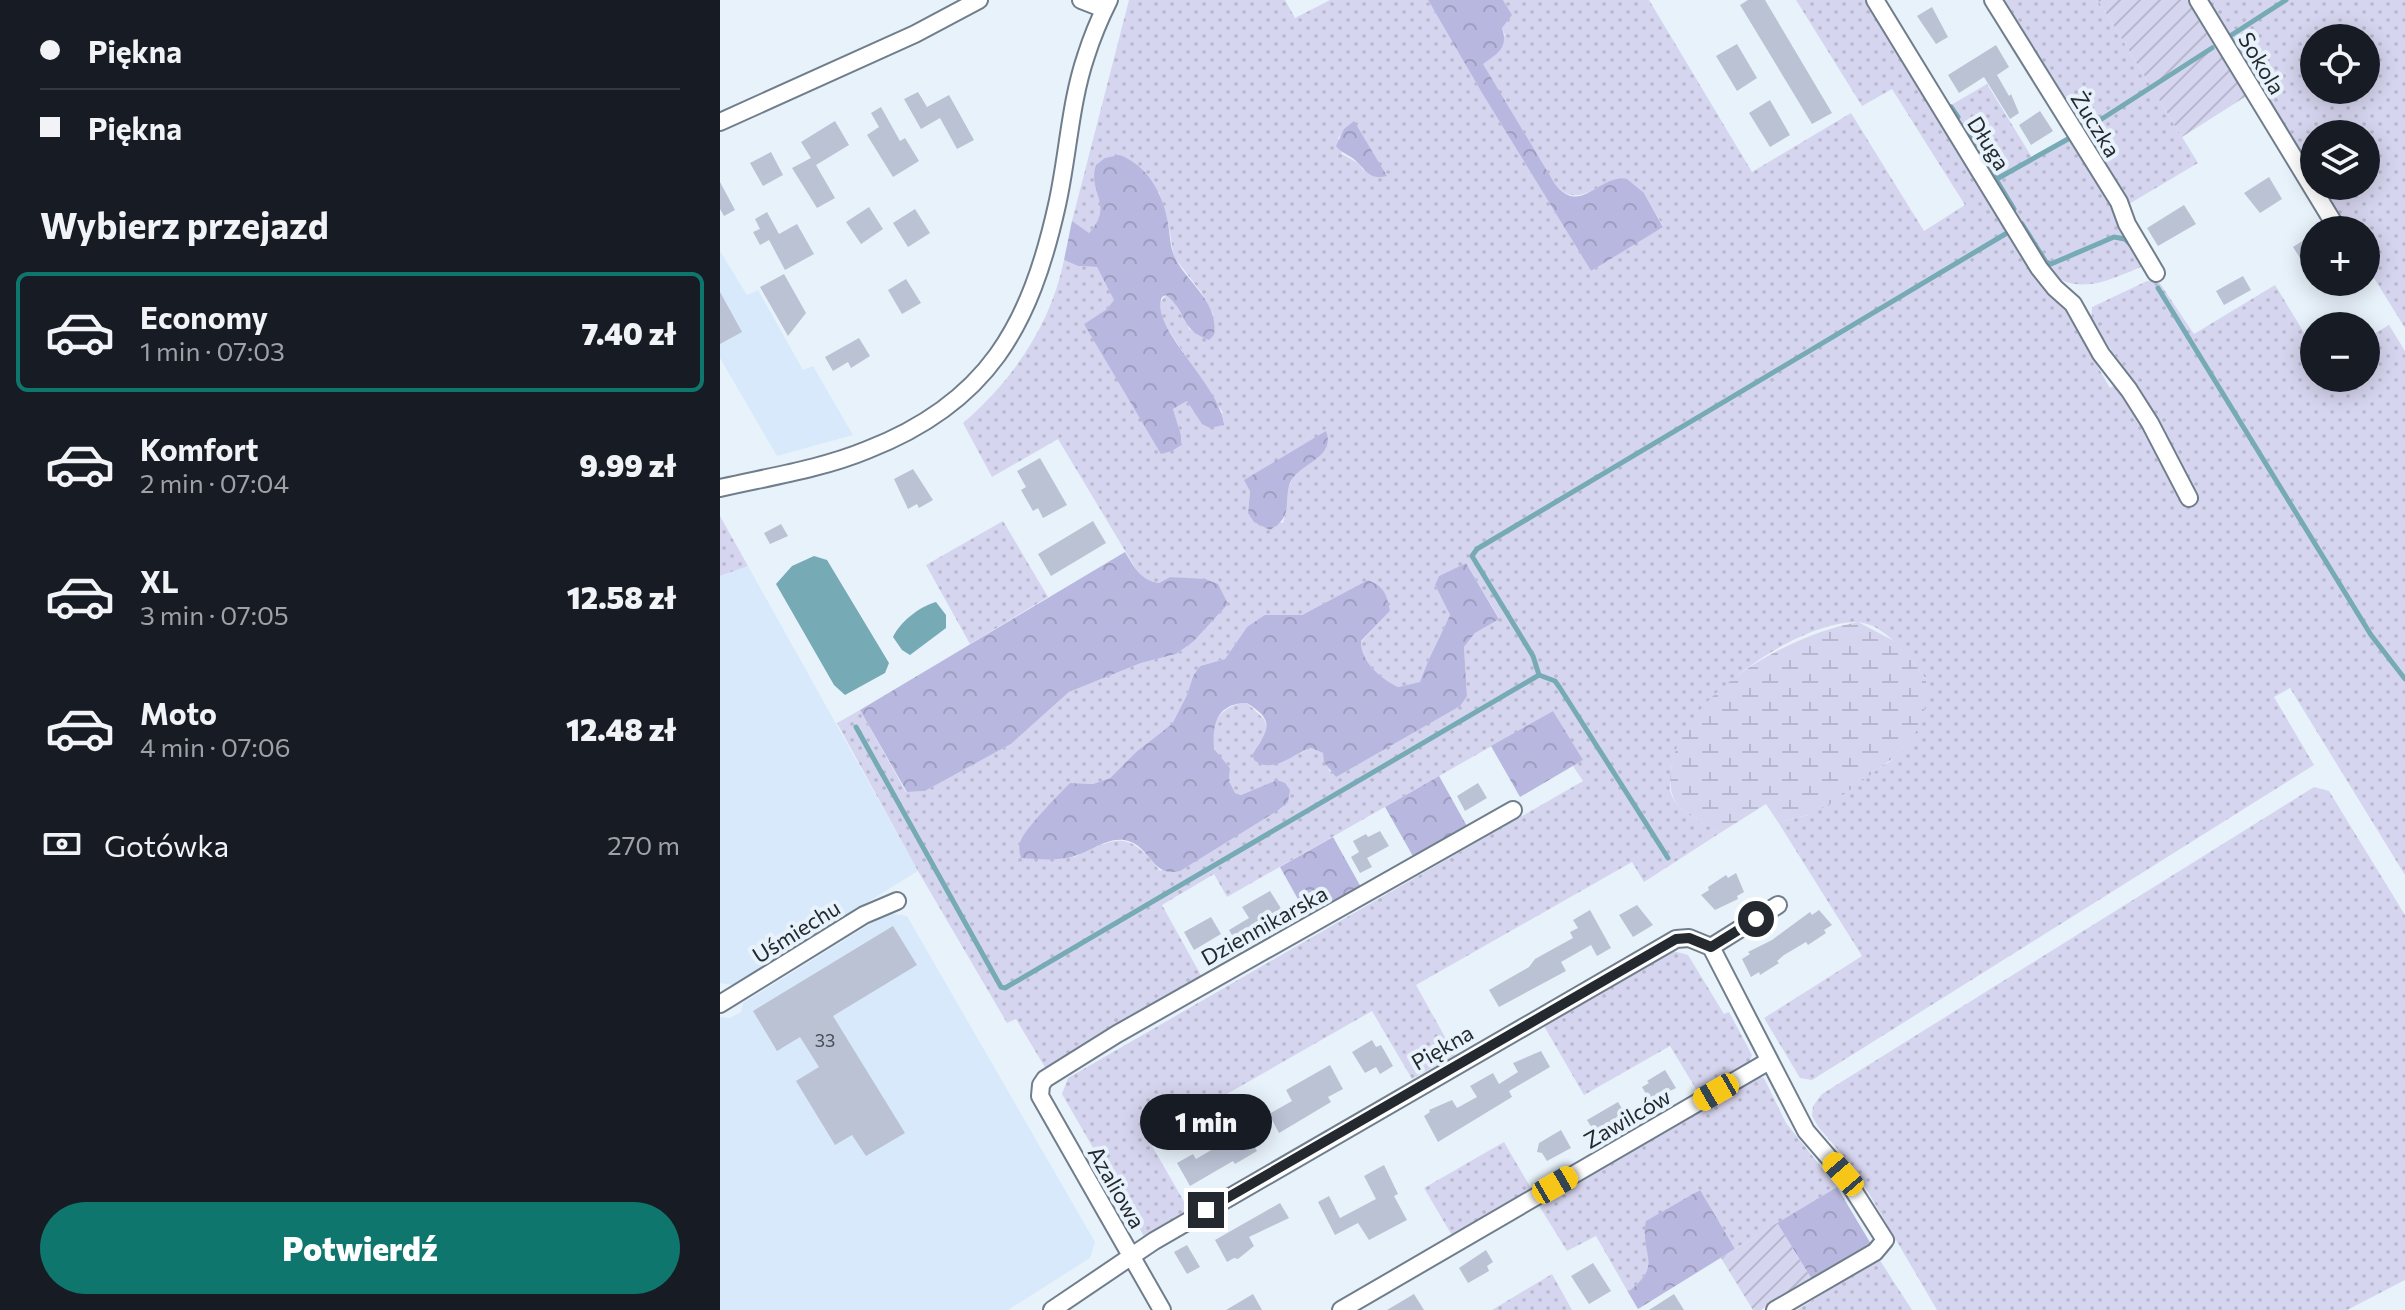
<!DOCTYPE html>
<html lang="pl">
<meta charset="utf-8">
<style>
:root{--surface:#171b24;--page:#20242c;--text:#f1f3f6;--muted:#9ea1a6;--line:#363941;--accent:#0f766e}
body{margin:0;font-family:Commissioner,sans-serif;background:var(--page);color:var(--text);height:100vh;display:flex;flex-direction:column;font-size:30px;white-space:nowrap}
*{box-sizing:border-box;margin:0}
p{font-size:26px;color:var(--muted)}
.icon{flex:none;width:44px;height:44px;fill:none;stroke:currentColor;stroke-width:2;stroke-linecap:round;stroke-linejoin:round}
.map{position:relative;flex:1;overflow:hidden}
.drawer{display:flex;flex-direction:column;background:var(--surface);width:720px}
.drawer>*{flex:none}
.banner{display:grid;align-content:center;height:176px;padding:0 40px;background:var(--surface)}
.fabs{position:absolute;left:1580px;top:24px;display:grid;gap:16px}
.fabs a{display:grid;place-items:center;width:80px;height:80px;border-radius:50%;background:var(--surface);box-shadow:0 4px 20px #0003;font-size:40px}
.end{position:absolute;width:36px;height:36px;margin:-18px;border:10px solid #23292f;background:#fff;box-shadow:0 0 0 4px #fff}
.from{border-radius:50%}
.bubble{position:absolute;height:56px;border-radius:28px;background:var(--surface);box-shadow:0 4px 20px #0003;font-size:26px;font-weight:800;line-height:56px;text-align:center}
.car{position:absolute;width:24px;height:48px;margin:-24px -12px;border-radius:10px;box-shadow:0 0 6px 2px #0007;background:linear-gradient(#f5c518 24%,#345 0 40%,#f5c518 0 76%,#345 0 86%,#f5c518 0)}
.banner b{display:flex;align-items:center;gap:28px;height:76px;font-size:30px}
.banner b+b{border-top:2px solid var(--line)}
.banner i{width:20px;height:20px;background:var(--text)}
ul{padding:0;list-style:none}
li{display:flex;align-items:center;gap:24px;height:120px;margin:0 16px 12px;padding:0 24px;border:4px solid transparent;border-radius:12px}
li div{flex:1}
li b{display:block;font-size:30px}
li em{font-style:normal;font-weight:800}
li.on{border-color:var(--accent)}
li>.icon{width:72px;height:72px;stroke-width:1.5}
h2{padding:0 40px;font-size:36px;line-height:96px}
.pay{display:flex;align-items:center;gap:20px;height:88px;padding:0 40px;font-size:30px}
.pay p{margin-inline-start:auto}
.cta{display:flex;gap:16px;margin-top:auto;padding:16px 40px}
.cta a{flex:1;height:92px;border-radius:48px;background:var(--accent);color:#fff;font-size:32px;font-weight:800;line-height:92px;text-align:center}
main{display:flex;flex:1;min-height:0}
.map>svg:first-child{display:block}
.built{fill:#d8e9fb}
.grass{fill:url(#grass-dots);fill-rule:evenodd}
.forest{fill:url(#forest-crowns)}
.wetland{fill:url(#wetland-marsh)}
.garden{fill:url(#garden-furrows)}
.water{fill:#76aab5}
.lines{fill:none;stroke-linecap:round;stroke-linejoin:round}
.stream{stroke:#76aab5;stroke-width:5}
.building{fill:#bac2d4}
.minor-casing{stroke:#707e8c;stroke-width:20}
.minor{stroke:#fff;stroke-width:16}
.route{stroke:#23292f;stroke-width:10}
.labels{text-anchor:middle;dominant-baseline:central;stroke-width:8;stroke-linejoin:round;paint-order:stroke}
.number-label{font-size:18px;fill:#494f58}
.street-label{font-size:22px;fill:#23292f;stroke:#e8f2fb}
</style>
<main>
<section class="drawer">
<div class="banner">
<b><i class="from"></i>Piękna</b>
<b><i></i>Piękna</b>
</div>
<h2>Wybierz przejazd</h2>
<ul>
<li class="on"><svg class="icon" aria-label="car" viewBox="0 0 24 24"><path d="M5 17H2v-5l4-1 3-4h7l3 4 3 1v5h-3M9 17h6M6 11h13"/><circle cx="7" cy="17" r="2"/><circle cx="17" cy="17" r="2"/></svg><div><b>Economy</b><p>1 min · 07:03</p></div><em>7.40 zł</em></li>
<li><svg class="icon" aria-label="car" viewBox="0 0 24 24"><path d="M5 17H2v-5l4-1 3-4h7l3 4 3 1v5h-3M9 17h6M6 11h13"/><circle cx="7" cy="17" r="2"/><circle cx="17" cy="17" r="2"/></svg><div><b>Komfort</b><p>2 min · 07:04</p></div><em>9.99 zł</em></li>
<li><svg class="icon" aria-label="car" viewBox="0 0 24 24"><path d="M5 17H2v-5l4-1 3-4h7l3 4 3 1v5h-3M9 17h6M6 11h13"/><circle cx="7" cy="17" r="2"/><circle cx="17" cy="17" r="2"/></svg><div><b>XL</b><p>3 min · 07:05</p></div><em>12.58 zł</em></li>
<li><svg class="icon" aria-label="car" viewBox="0 0 24 24"><path d="M5 17H2v-5l4-1 3-4h7l3 4 3 1v5h-3M9 17h6M6 11h13"/><circle cx="7" cy="17" r="2"/><circle cx="17" cy="17" r="2"/></svg><div><b>Moto</b><p>4 min · 07:06</p></div><em>12.48 zł</em></li>
</ul>
<div class="pay"><svg class="icon" aria-label="cash" viewBox="0 0 24 24"><path d="M3 7h18v10H3z"/><circle cx="12" cy="12" r="2"/></svg>Gotówka<p>270 m</p></div>
<div class="cta"><a>Potwierdź</a></div>
</section>
<div class="map">
<svg width="1685" height="1310" viewBox="0 0 1685 1310">
<defs>
<pattern id="grass-dots" width="8" height="8" patternUnits="userSpaceOnUse" patternTransform="scale(2)"><rect width="8" height="8" fill="#d6d5ef"/><path d="M2 2h.1M6 6h.1" fill="none" stroke="#b7b7cd" stroke-width="1.8" stroke-linecap="round"/></pattern>
<pattern id="forest-crowns" width="20" height="18" patternUnits="userSpaceOnUse" patternTransform="scale(2)"><rect width="20" height="18" fill="#b8b7df"/><path d="M2 6a3 3 0 1 1 6 0M12 15a3 3 0 1 1 6 0" fill="none" stroke="#9e9dc0"/></pattern>
<pattern id="wetland-marsh" width="20" height="14" patternUnits="userSpaceOnUse" patternTransform="scale(2)"><rect width="20" height="14" fill="#d6d5ef"/><path d="M1 5h8M5 5V1M11 12h8M15 12V8" fill="none" stroke="#b7b7cd"/></pattern>
<pattern id="garden-furrows" width="10" height="10" patternUnits="userSpaceOnUse" patternTransform="scale(2)"><rect width="10" height="10" fill="#d6d5ef"/><path d="M-1 1l2-2M0 10L10 0M9 11l2-2" fill="none" stroke="#b7b7cd"/></pattern>
</defs>
<rect width="100%" height="100%" fill="#e8f2fb"/>
<path class="built" d="M0,251L27,295L38,290L83,370L93,366L133,435L57,456L0,358Z
M28,566L198,871L13,985L0,983V576Z
M168,913L187,916L375,1242L370,1258L288,1310H0V1017L10,1018L21,1012L23,1003Z"/>
<path class="grass" d="M409,0H565L575,18L610,0H708L762,93L871,271L943,226L924,193L890,181C870,191 853,206 835,184L762,64L785,35L782,28L791,15L783,0H929L1032,172L1131,113L1204,231L1245,205L1172,89L1142,106L1076,0H1148L1348,315L1390,388L1409,375L1371,321L1372,307L1427,281L1439,282L1474,334L1555,285L1594,349V378H1646V339L1669,325L1685,351V875L1570,688L1554,697L1594,765L1092,1080L1080,1078L1044,1018L1142,956L1058,822L1088,815L1172,760L1206,679C1191,659 1164,622 1136,622C1072,623 957,705 951,772C951,777 949,785 950,790C954,811 985,823 1000,833L924,882L912,862L696,985L735,1055L692,1079L652,1011L428,1139L470,1212L425,1238L342,1094L348,1078L863,781L853,766L862,760L833,711L507,897L494,874L442,905L483,979L326,1069L296,1019L287,1023L198,871L117,723L140,710L186,792L205,791L291,744L349,692L421,663L456,654L473,642L508,604L463,578L450,577L439,583L422,579L338,439L272,477L243,423C292,381 331,325 344,260L358,266L377,267L395,300L387,309L364,324L461,435L453,409L467,401L473,409L503,413L440,317L438,305L446,295L453,300L470,330L494,316L481,292L454,257L448,222L439,192L377,190C384,208 381,219 369,233L363,231L352,221ZM634,122L644,171L638,163L622,154L618,138ZM606,448C597,462 575,468 570,484C565,497 568,510 563,523L528,513L530,490L525,480ZM746,563L779,618L755,633L744,647L747,696L610,772L603,753L591,748L564,761L538,745L548,730L544,719L527,703C504,703 485,725 494,748C496,755 506,762 510,768L509,781L514,793L521,795L557,780L440,871C408,829 397,837 354,857L323,814L350,783L373,784L390,778L416,752L452,724L467,695L473,676L480,666L505,659L527,627L560,615H582L648,580L655,583L670,611L641,642C642,663 660,678 678,687L701,682L709,659L730,615L715,585L719,576Z
M1281,0H1378L1478,163L1409,204Z
M1482,0H1685V328L1646,265V230H1624L1597,186H1646V134H1594V181ZM1594,38H1646V90H1594Z
M1267,84L1313,159L1351,138L1428,264C1391,279 1358,299 1325,269L1226,108Z
M0,516L28,566L0,576Z
M283,521L328,597L250,644L206,565Z
M1594,787L1609,791L1685,915V1280L1627,1310H1217L1134,1168L1099,1128L1092,1116L1093,1106L1102,1094Z
M953,951L968,955L1004,1014L1009,1012L1032,1055L1028,1065L979,1094L950,1046L864,1095L824,1026Z
M1035,1076L1044,1078L1066,1123L1117,1187L1015,1249L979,1190L924,1234C932,1262 932,1273 908,1292L876,1236L847,1251L818,1204Z
M784,1142L812,1190L733,1237L704,1188Z
M1159,1259L1192,1310H1077Z
M832,1274L852,1310H772Z"/>
<path class="forest" d="M708,0H783L792,15L782,28C789,48 777,54 763,64L835,184C861,217 878,174 907,179L924,193L943,227L871,271L762,93Z
M634,121L667,176C651,180 648,173 638,163C631,155 622,154 616,146L624,129Z
M400,155C428,166 443,194 448,223C450,235 450,249 456,260C470,285 499,303 494,335L489,340C459,329 467,311 446,295L442,297C428,327 500,384 504,425L490,428L482,424L467,401L453,409L461,435V445L452,451L441,454L364,324L387,309L394,300L377,267L358,266L344,260L352,221L369,233C395,204 367,193 376,165L385,158Z
M606,431C617,460 575,463 569,486C564,507 573,516 550,530L534,522L528,513L530,491L524,480Z
M405,552C415,568 420,580 439,583L450,577L485,579L498,584L508,604L473,642L456,654L421,663L349,692L291,744L205,791L187,792L140,710Z
M746,563L779,619L755,633L744,647L747,696L740,706L616,777L604,762L603,753L591,748C573,754 552,775 534,760L533,754C547,730 557,722 527,703C497,703 492,724 494,749L510,768L509,781L515,793L521,795L557,780L565,783L570,790L568,802L557,811L460,871C430,878 431,844 404,840C384,838 370,853 351,857C335,861 317,859 301,858C299,851 298,845 302,838C308,826 339,794 350,783L373,784L390,778L416,752L452,724L467,695L473,676L480,666L505,659L527,627L545,615H582L648,580C664,586 667,595 670,611L641,641C641,662 660,678 678,687L700,682L709,659L730,615L715,585L719,576Z
M833,711L863,760L800,797L771,746Z
M719,776L748,828L694,858L665,807Z
M613,837L642,889L589,919L560,867Z
M1117,1187L1151,1244L1091,1278L1057,1223Z
M980,1190L1015,1249L918,1309L908,1292C945,1263 919,1255 926,1221Z"/>
<path class="wetland" d="M1138,622L1178,643L1206,679L1207,700L1199,727L1183,751L1112,803L1088,815L1058,822L1046,804L1000,833C987,825 963,814 955,801C948,789 950,774 953,760C970,689 1072,634 1138,622Z"/>
<path class="garden" d="M1378,0H1468L1528,95L1462,137Z
M1057,1223L1091,1278L1041,1310H1033L1001,1258Z"/>
<path class="water" d="M94,556L107,560L169,663L165,673L125,695L114,685L56,584L72,566Z
M216,602L226,615V628L190,655L182,650L173,637C181,621 199,607 216,602Z"/>
<g class="lines">
<path class="stream" d="M1510,36L1566,0
M1231,107L1238,117
M1246,130L1294,209
M1360,133L1492,48
M1275,180L1348,139
M1302,224L1326,262L1331,264L1394,237L1405,239L1411,245
M1438,288L1651,635L1685,679
M819,675L813,656L752,556L757,549L1287,233
M819,675L835,681L840,688L948,858
M136,727L281,987L285,988L819,675"/>
</g>
<path class="building" d="M1028,0H1045L1112,113L1092,124L1020,5Z
M1212,7L1228,37L1216,44L1197,16Z
M1017,44L1037,78L1017,91L996,56Z
M1276,45L1289,67L1277,75L1289,96L1291,94L1299,113L1290,119L1264,77L1239,93L1228,75Z
M198,92L207,107L229,95L254,140L237,149L220,118L201,129L184,99Z
M1050,100L1070,135L1050,147L1029,113Z
M161,107L180,141L185,138L199,161L173,177L147,135L159,127L151,113Z
M1320,111L1333,131L1311,145L1299,125Z
M115,121L129,145L96,165L115,198L97,208L72,168L91,158L81,142Z
M51,152L63,175L43,186L30,163Z
M1549,177L1562,199L1540,213L1524,193Z
M0,182L15,210L4,216L0,209Z
M1464,205L1476,224L1438,246L1427,228Z
M149,207L163,229L141,244L126,222Z
M195,209L210,233L188,247L173,223Z
M47,212L59,234L77,224L94,254L65,270L49,240L40,245L33,232L40,229L35,219Z
M1589,237L1594,244V280L1573,247Z
M64,274L86,313L68,336L40,287Z
M1523,276L1531,290L1504,305L1496,291Z
M186,279L201,303L182,314L168,290Z
M0,292L22,332L0,344Z
M139,338L150,356L131,368L128,362L113,371L105,357Z
M320,458L347,505L323,518L318,508L313,511L301,490L306,487L297,471Z
M193,469L213,500L199,508L197,504L188,509L174,479Z
M373,521L386,543L331,576L318,554Z
M61,524L68,536L50,544L44,533Z
M758,783L767,798L745,811L737,796Z
M660,831L669,846L647,858L652,867L640,873L631,857L639,852L633,841L646,834L648,837Z
M1016,873L1024,892L1017,896L1018,899L995,910L981,895L989,890L988,887L1006,875L1008,878Z
M550,891L562,910L542,922L545,927L529,937L531,942L520,949L509,930L529,918L522,907Z
M917,905L933,925L913,937L899,915Z
M870,910L891,948L877,956L871,945L841,962L846,971L779,1007L769,990L809,967L815,959L853,938L850,932L858,928L853,920Z
M1099,910L1112,925L1104,930L1106,933L1088,945L1086,942L1064,955L1057,961L1059,963L1040,975L1039,972L1031,977L1022,959L1030,954L1028,952L1052,940L1090,912L1092,915Z
M491,917L501,934L474,950L464,932Z
M173,926L197,965L113,1016L185,1133L146,1156L132,1135L115,1145L76,1081L99,1067L80,1037L57,1051L33,1011Z
M652,1040L656,1047L661,1045L673,1066L660,1074L656,1067L645,1073L632,1052Z
M821,1051L830,1067L789,1091L792,1097L718,1142L704,1116L710,1112L709,1110L732,1100L737,1108L757,1097L750,1086L773,1073L779,1084L798,1072L793,1063Z
M610,1065L623,1089L608,1097L611,1102L559,1133L549,1114L572,1101L566,1090Z
M945,1070L956,1088L930,1101L922,1087L929,1083L927,1081Z
M898,1102L909,1120L878,1138L867,1120Z
M525,1130L537,1151L515,1164L513,1161L470,1186L457,1163L473,1154L476,1159Z
M841,1130L851,1148L827,1161L822,1153L817,1152L819,1143Z
M664,1165L678,1194L674,1196L687,1220L649,1240L638,1223L615,1235L598,1202L609,1196L620,1218L656,1199L644,1176Z
M560,1203L569,1218L529,1237L534,1246L518,1259L514,1258L507,1262L495,1240Z
M467,1245L480,1267L467,1274L454,1252Z
M766,1250L773,1262L767,1266L769,1271L748,1283L739,1268Z
M873,1263L891,1291L869,1304L851,1276Z
M533,1294L542,1310H506Z
M694,1294L704,1310H667Z
M954,1294L964,1310H929Z"/>
<g class="lines">
<g class="minor-casing">
<path id="minor" d="M361,0L384,9
M1155,0L1319,268L1335,288L1353,304L1381,354L1409,390L1430,423L1469,498
M1273,0L1399,202L1407,224L1436,273
M1478,0L1618,230
M0,122L195,34L259,0
M0,488C48,477 101,469 147,450C268,403 310,326 337,205C348,156 350,103 366,56C372,37 380,18 389,0
M991,947L1086,1131L1123,1174L1165,1240L1155,1252L1055,1310
M991,947L1058,905
M0,1004L144,915L177,901
M332,1310L434,1241L956,939L969,938L991,947
M442,1310L320,1096L321,1085L325,1079L397,1034L793,810
M621,1310L1049,1061"/>
</g>
<use href="#minor" class="minor"/>
</g>
<g class="lines">
<path class="route" d="M486,1210L956,939L969,938L991,947L1036,919"/>
</g>
<g class="labels">
<g class="number-label">
<text x="105" y="1040">33</text>
</g>
<g class="street-label">
<text transform="translate(1542 63) rotate(59)">Sokola</text>
<text transform="translate(1376 124) rotate(58)">Żuczka</text>
<text transform="translate(1269 143) rotate(58)">Długa</text>
<text transform="translate(544 925) rotate(-29)">Dziennikarska</text>
<text transform="translate(76 931) rotate(-32)">Uśmiechu</text>
<text transform="translate(722 1047) rotate(-30)">Piękna</text>
<text transform="translate(907 1118) rotate(-30)">Zawilców</text>
<text transform="translate(397 1187) rotate(60)">Azaliowa</text>
</g>
</g>
</svg>
<div class="fabs">
<a><svg class="icon" aria-label="locate" viewBox="0 0 24 24"><circle cx="12" cy="12" r="6"/><path d="M12 2v4M12 18v4M2 12h4M18 12h4"/></svg></a>
<a><svg class="icon" aria-label="layers" viewBox="0 0 24 24"><path d="M12 4l9 5-9 5-9-5zM3 14l9 5 9-5"/></svg></a>
<a>+</a>
<a>−</a>
</div>
<i class="end from" style="left:1036px;top:919px"></i>
<i class="end" style="left:486px;top:1210px"></i>
<div class="bubble" style="left:420px;top:1094px;width:132px">1 min</div>
<i class="car" style="left:996px;top:1092px;rotate:240deg"></i>
<i class="car" style="left:1123px;top:1174px;rotate:319deg"></i>
<i class="car" style="left:835px;top:1185px;rotate:60deg"></i>
</div>
</main>
